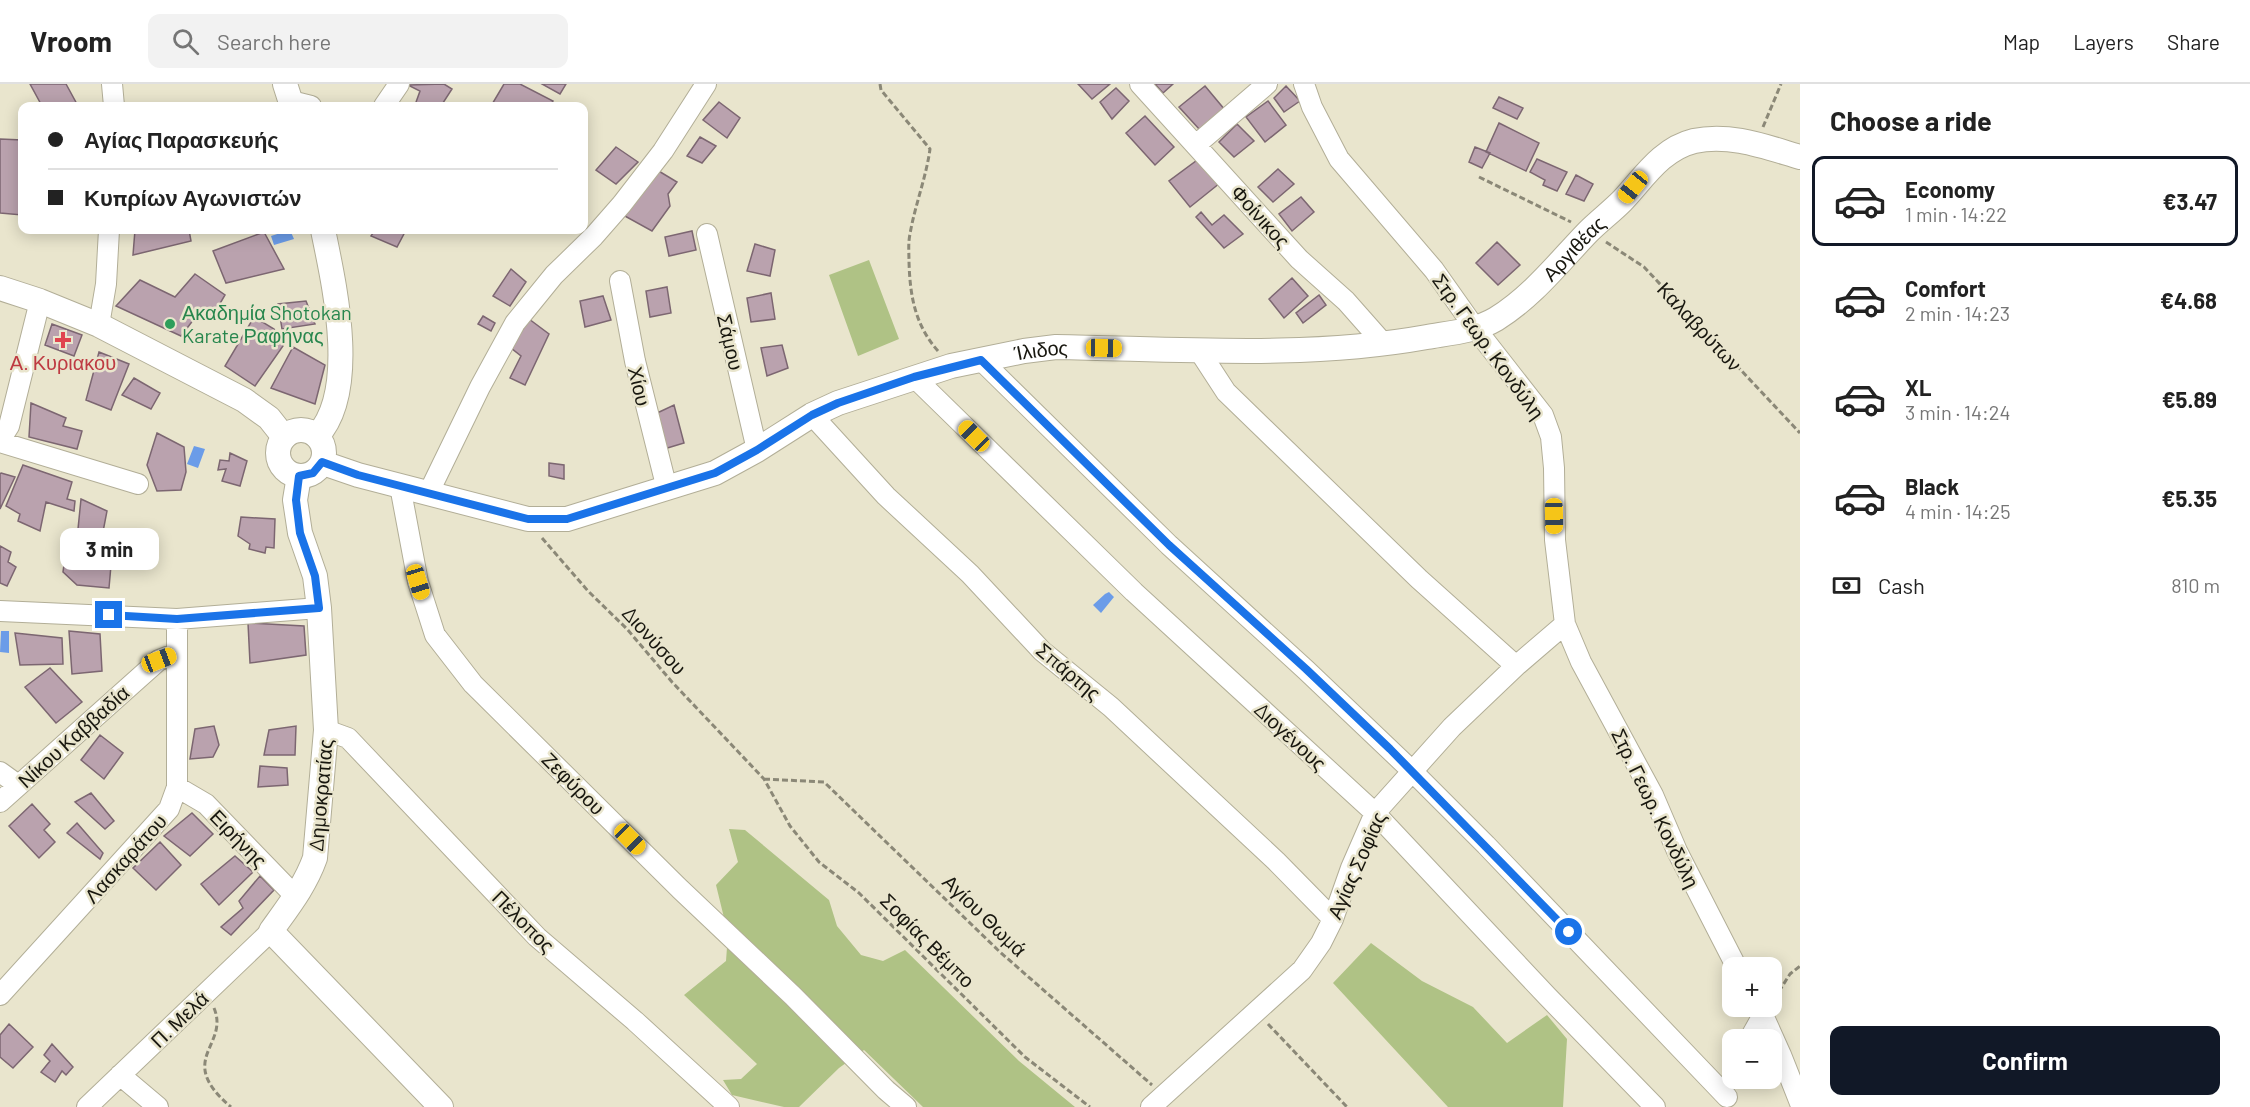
<!DOCTYPE html>
<meta charset="utf-8">
<style>
:root{--surface:#fff;--page:#f2f2f2;--text:#222;--muted:#767676;--line:#e0e0e0;--accent:#111827}
body{margin:0;font-family:Barlow,sans-serif;background:var(--page);color:var(--text);height:100vh;display:flex;flex-direction:column;font-size:22px;white-space:nowrap}
*{box-sizing:border-box;margin:0}
p{font-size:20px;color:var(--muted)}
.icon{flex:none;width:33px;height:33px;fill:none;stroke:currentColor;stroke-width:2;stroke-linecap:round;stroke-linejoin:round}
.map{position:relative;flex:1;overflow:hidden}
.sheet{display:flex;flex-direction:column;background:var(--surface);width:450px}
.sheet>*{flex:none}
.banner{position:absolute;left:18px;top:18px;width:570px;height:132px;border-radius:12px;box-shadow:0 3px 15px #0003;display:grid;align-content:center;height:132px;padding:0 30px;background:var(--surface)}
.fabs{position:absolute;left:1722px;top:873px;display:grid;gap:12px}
.fabs a{display:grid;place-items:center;width:60px;height:60px;border-radius:12px;background:var(--surface);box-shadow:0 3px 15px #0003;font-size:30px}
.end{position:absolute;width:27px;height:27px;margin:-14px;border:8px solid #1a73e8;background:#fff;box-shadow:0 0 0 3px #fff}
.from{border-radius:50%}
.bubble{position:absolute;height:42px;border-radius:12px;background:var(--surface);box-shadow:0 3px 15px #0003;font-size:20px;font-weight:700;line-height:42px;text-align:center}
.car{position:absolute;width:18px;height:36px;margin:-18px -9px;border-radius:8px;box-shadow:0 0 4px 2px #0007;background:linear-gradient(#f5c518 24%,#345 0 40%,#f5c518 0 76%,#345 0 86%,#f5c518 0)}
.banner b{display:flex;align-items:center;gap:21px;height:57px;font-size:22px}
.banner b+b{border-top:2px solid var(--line)}
.banner i{width:15px;height:15px;background:var(--text)}
ul{padding:0;list-style:none}
li{display:flex;align-items:center;gap:18px;height:90px;margin:0 12px 9px;padding:0 18px;border:3px solid transparent;border-radius:12px}
li div{flex:1}
li b{display:block;font-size:22px}
li em{font-style:normal;font-weight:700}
li.current{border-color:var(--accent)}
li>.icon{width:54px;height:54px;stroke-width:1.5}
h2{padding:0 30px;font-size:27px;line-height:72px}
.pay{display:flex;align-items:center;gap:15px;height:66px;padding:0 30px;font-size:22px}
.pay p{margin-inline-start:auto}
.primary-button{display:flex;gap:12px;margin-top:auto;padding:12px 30px}
.primary-button a{flex:1;height:69px;border-radius:12px;background:var(--accent);color:#fff;font-size:24px;font-weight:700;line-height:69px;text-align:center}
header{display:flex;align-items:center;gap:36px;box-sizing:border-box;height:84px;padding:0 30px;background:var(--surface);border-bottom:2px solid var(--line)}
header strong{font-size:28px}
nav{display:flex;gap:33px;margin-inline-start:auto;font-size:21px}
.search{width:420px;height:54px;background:var(--page);display:flex;align-items:center;gap:15px;box-sizing:border-box;padding:0 21px;border-radius:12px;color:var(--muted);font-size:22px}
main{display:flex;flex:1;min-height:0}
.map>svg:first-child{display:block}
.green{fill:#afc285}
.water{fill:#6b9ce8}
.building{fill:#baa2ae;stroke:#7c6671;stroke-width:1.5}
.lines{fill:none;stroke-linecap:round;stroke-linejoin:round}
.minor-casing{stroke:#b2ae97;stroke-width:22}
.tertiary-casing{stroke:#b2ae97;stroke-width:26}
.path{stroke:#8b8877;stroke-width:3;stroke-dasharray:6 3;stroke-linecap:butt}
.minor{stroke:#fff;stroke-width:20}
.tertiary{stroke:#fff;stroke-width:24}
.route{stroke:#1a73e8;stroke-width:8}
.leisure-dot{fill:#2e9e5b;stroke:#e9e5cd;stroke-width:2}
.health-dot{fill:#e0444e;stroke:#e9e5cd;stroke-width:2}
.labels{text-anchor:middle;dominant-baseline:central;stroke-width:5;stroke-linejoin:round;paint-order:stroke}
.street-label{font-size:20px;fill:#18170f;stroke:#e9e5cd}
.leisure-label{font-size:20px;fill:#27864d;stroke:#e9e5cd;text-anchor:start}
.health-label{font-size:20px;fill:#be3a42;stroke:#e9e5cd}
</style>
<header>
<strong>Vroom</strong>
<div class="search"><svg class="icon" aria-label="search" viewBox="0 0 24 24"><circle cx="10" cy="10" r="6"/><path d="M15 15l6 6"/></svg>Search here</div>
<nav><a>Map</a><a>Layers</a><a>Share</a></nav>
</header>
<main>
<div class="map">
<svg width="1800" height="1023" viewBox="0 0 1800 1023">
<rect width="100%" height="100%" fill="#e9e5cd"/>
<path class="green" d="M869,176L899,255L858,272L829,191Z
M729,745L745,746L829,816L837,842L861,871L883,877L905,866L1019,977L1075,1023H923L864,966L839,984L799,1023H784L732,1011L723,996L741,995L757,980L684,911L726,877L728,850L716,801L738,778Z
M1371,859L1422,897L1473,923L1507,959L1547,931L1567,955L1563,1023H1448L1333,899Z"/>
<path class="water" d="M290,146L294,155L274,161L271,152Z
M194,362L205,365L198,384L187,380Z
M1109,508L1114,513L1101,529L1093,521L1105,510Z
M1,547H9V569L0,568Z"/>
<path class="building" d="M30,0H66L78,22H42Z
M444,0L452,5L441,22H418L415,21L420,7L408,1Z
M504,0H520L553,17L550,22H491Z
M542,0H566L560,10Z
M1078,0H1110L1092,15Z
M1155,0H1173L1163,9Z
M1205,2L1225,26L1200,46L1179,23Z
M1286,2L1300,17L1284,28L1274,14Z
M1116,4L1129,17L1112,35L1100,18Z
M1499,13L1523,24L1517,35L1493,24Z
M1268,17L1286,41L1265,58L1246,33Z
M719,18L740,34L727,54L703,36Z
M1145,32L1174,63L1155,81L1126,49Z
M1499,39L1539,59L1526,87L1486,68Z
M1237,40L1254,57L1234,73L1219,58Z
M700,53L716,62L702,79L687,72Z
M0,55L22,56V131L0,129Z
M616,63L638,78L616,100L596,86Z
M1475,63L1490,69L1482,84L1469,78Z
M1200,74L1220,99L1190,123L1169,97Z
M1537,75L1567,88L1557,107L1543,101L1545,96L1530,88Z
M1278,85L1294,100L1273,118L1258,103Z
M657,86L677,98L668,110L670,122L652,147L623,131Z
M1576,91L1593,100L1584,117L1566,110Z
M1301,113L1314,128L1292,147L1279,130Z
M1201,128L1212,141L1224,131L1243,150L1224,164L1196,133Z
M135,146H189L191,157L133,171Z
M375,146H406L397,163L371,152Z
M692,147L696,166L669,172L665,153Z
M264,148L284,185L226,199L213,167Z
M1497,158L1520,181L1498,201L1476,179Z
M755,160L775,166L770,192L747,187Z
M511,185L526,198L510,222L493,212Z
M195,190L225,211L211,235H194L181,252L116,222L140,196L175,213Z
M1292,194L1308,212L1284,234L1269,215Z
M667,203L671,229L650,233L646,207Z
M771,209L775,235L751,238L747,214Z
M1319,211L1326,221L1303,239L1296,229Z
M603,212L611,236L585,243L580,217Z
M306,217L315,240L282,245L278,220Z
M483,232L495,239L491,247L478,240Z
M254,233L274,245L283,262L255,302L225,282Z
M529,235L549,250L525,301L510,294L521,272L511,264Z
M52,240L82,251L74,272L45,261Z
M782,261L788,284L767,292L761,264Z
M293,263L325,281L315,320L271,304Z
M99,268L129,280L111,326L86,316Z
M134,294L160,309L151,325L122,311Z
M31,319L66,334L63,342L82,347L77,365L29,353Z
M674,321L684,359L664,365L655,330Z
M157,349L184,363L186,388L181,406L157,407L147,381Z
M230,369L247,377L240,402L222,397L226,385L218,386L220,376L229,377Z
M549,379L564,381V395L549,392Z
M23,381L72,398L67,415L75,417L74,427L46,418L40,447L18,437L20,430L6,422Z
M1,389L15,393L0,425V390Z
M81,415L107,427L102,453L78,445Z
M241,433L275,435L274,464L266,463L265,469L249,465L250,460L238,452Z
M0,462L11,468L8,478L16,483L7,502L0,499Z
M66,466L112,470L109,504L77,501L63,488Z
M248,539L304,542L306,571L250,579Z
M69,547L100,550L102,587L72,590Z
M15,549L62,554L63,580L20,581Z
M50,584L82,618L56,639L25,603Z
M214,642L219,661L213,673L190,675L195,645Z
M296,642L295,671H264L269,646Z
M100,651L123,669L104,695L81,676Z
M260,682L287,684L288,701L258,703Z
M91,709L114,737L105,745L75,718Z
M32,720L50,740L44,746L55,758L39,774L9,742Z
M192,729L213,750L190,772L164,752Z
M77,739L103,769L100,775L67,749Z
M160,758L181,781L156,806L133,784Z
M235,772L253,788L219,821L201,800Z
M260,792L274,806L231,851L221,843L243,824L239,817Z
M9,940L33,963L13,984L0,973V951Z
M52,960L73,983L66,991L62,987L55,998L41,988L50,977L44,971Z"/>
<g class="lines">
<g class="minor-casing">
<path id="minor" d="M112,0L114,22
M1140,0L1299,175L1346,217L1384,260
M1304,0L1312,23L1339,75L1434,186L1475,244L1543,331L1551,353L1554,384L1555,456L1565,540L1581,578L1653,711L1677,767L1737,884
M291,21L299,19L311,22
M384,22L399,0
M1197,60L1267,0
M707,150L757,366
M620,197L635,277L667,405
M99,241L106,200L109,146
M1198,265L1226,308L1419,495L1516,582
M981,276L1169,461L1306,586L1411,686L1486,761L1727,1013
M914,293L1134,508L1375,729L1547,912L1655,1023
M812,331L886,412L970,490L1042,567L1111,623L1276,777L1333,835
M0,356L9,342L40,217
M0,358L138,400
M400,402L418,498L435,551L473,600L680,805L793,912L886,1006L906,1023
M428,410L480,303L515,239L554,191L594,152L622,120L663,67L706,0
M0,527L177,535L319,524
M326,646L348,654L537,853L635,937L729,1023
M0,688L18,701
M177,703L206,720L296,813
M0,718L159,576L177,569
M0,911L169,725L177,703V535
M1759,922L1781,971L1800,1019
M1749,956L1763,931
M120,991L158,1023
M87,1023L271,847
M1151,1023L1302,886L1321,859L1333,835L1351,784L1375,729L1452,643L1516,582L1565,540"/>
</g>
<g class="tertiary-casing">
<g id="tertiary">
<path d="M285,0L292,22"/>
<path d="M0,204L40,217L99,241L244,316L269,334L284,353"/>
<circle cx="301" cy="369" r="23"/>
<path d="M317,352C359,307 334,200 323,146"/>
<path id="s1" d="M323,379L358,391L528,435H567L715,389L757,366L812,331L838,319L951,282L1024,267L1056,263C1180,265 1305,275 1427,253C1450,249 1476,247 1496,235C1533,212 1559,178 1588,148C1599,137 1611,128 1622,117C1643,95 1661,65 1694,57C1730,49 1766,63 1800,73"/>
<path d="M299,392L295,416L300,449L315,492L319,524L326,646L315,774C305,802 288,823 271,847L441,1023"/>
</g>
</g>
<path class="path" d="M880,0L881,6L930,65C926,94 915,121 910,150C908,159 909,169 909,178C910,212 915,241 938,267
M1763,43L1781,0
M1479,93L1571,138
M1606,158L1644,183L1800,349
M542,454L588,507L627,545L672,598L764,695L790,742L819,778L859,809L1025,973L1090,1023
M764,695L824,698L1000,868L1152,1001
M1774,915L1790,890L1800,882
M214,924C230,962 174,975 231,1023
M1268,940L1347,1023"/>
<use href="#minor" class="minor"/>
<use href="#tertiary" class="tertiary"/>
</g>
<g class="lines">
<path class="route" d="M109,531L177,535L319,524L315,492L300,449L296,416L299,392L313,389L322,378L358,391L528,435H567L715,389L757,366L812,331L838,319L914,293L981,276L1169,461L1306,585L1390,665L1569,848"/>
</g>
<circle class="leisure-dot" cx="170" cy="240" r="6"/>
<path class="health-dot" d="M60 247h6v6h6v6h-6v6h-6v-6h-6v-6h6z"/>
<g class="labels">
<g class="street-label">
<text transform="translate(1261 132) rotate(48)">Φοίνικος</text>
<text stroke="none"><textPath href="#s1" startOffset="1323">Αργιθέας</textPath></text>
<text transform="translate(1700 242) rotate(47)">Καλαβρύτων</text>
<text transform="translate(731 258) rotate(77)">Σάμου</text>
<text transform="translate(1489 262) rotate(54)">Στρ. Γεωρ. Κονδύλη</text>
<text stroke="none"><textPath href="#s1" startOffset="759">Ίλιδος</textPath></text>
<text transform="translate(640 302) rotate(77)">Χίου</text>
<text transform="translate(655 556) rotate(48)">Διονύσου</text>
<text transform="translate(1069 587) rotate(40)">Σπάρτης</text>
<text transform="translate(73 652) rotate(-42)">Νίκου Καββαδία</text>
<text transform="translate(1291 652) rotate(43)">Διογένους</text>
<text transform="translate(574 699) rotate(45)">Ζεφύρου</text>
<text transform="translate(320 711) rotate(-85)">Δημοκρατίας</text>
<text transform="translate(1656 724) rotate(64)">Στρ. Γεωρ. Κονδύλη</text>
<text transform="translate(239 754) rotate(46)">Ειρήνης</text>
<text transform="translate(125 774) rotate(-48)">Λασκαράτου</text>
<text transform="translate(1356 781) rotate(-66)">Αγίας Σοφίας</text>
<text transform="translate(985 831) rotate(44)">Αγίου Θωμά</text>
<text transform="translate(524 837) rotate(45)">Πέλοπος</text>
<text transform="translate(928 856) rotate(45)">Σοφίας Βέμπο</text>
<text transform="translate(179 935) rotate(-44)">Π. Μελά</text>
</g>
<g class="leisure-label">
<text x="182" y="228">Ακαδημία Shotokan<tspan x="182" dy="23">Karate Ραφήνας</tspan></text>
</g>
<g class="health-label">
<text x="63" y="278">Α. Κυριακου</text>
</g>
</g>
</svg>
<div class="fabs">
<a>+</a>
<a>−</a>
</div>
<i class="end from" style="left:1569px;top:848px"></i>
<i class="end" style="left:109px;top:531px"></i>
<div class="bubble" style="left:60px;top:444px;width:99px">3 min</div>
<i class="car" style="left:1633px;top:103px;rotate:219deg"></i>
<i class="car" style="left:1104px;top:264px;rotate:91deg"></i>
<i class="car" style="left:974px;top:352px;rotate:315deg"></i>
<i class="car" style="left:1554px;top:432px;rotate:179deg"></i>
<i class="car" style="left:418px;top:498px;rotate:163deg"></i>
<i class="car" style="left:159px;top:576px;rotate:69deg"></i>
<i class="car" style="left:630px;top:755px;rotate:135deg"></i>
<div class="banner">
<b><i class="from"></i>Αγίας Παρασκευής</b>
<b><i></i>Κυπρίων Αγωνιστών</b>
</div>
</div>
<section class="sheet">
<h2>Choose a ride</h2>
<ul>
<li class="current"><svg class="icon" aria-label="car" viewBox="0 0 24 24"><path d="M5 17H2v-5l4-1 3-4h7l3 4 3 1v5h-3M9 17h6M6 11h13"/><circle cx="7" cy="17" r="2"/><circle cx="17" cy="17" r="2"/></svg><div><b>Economy</b><p>1 min · 14:22</p></div><em>€3.47</em></li>
<li><svg class="icon" aria-label="car" viewBox="0 0 24 24"><path d="M5 17H2v-5l4-1 3-4h7l3 4 3 1v5h-3M9 17h6M6 11h13"/><circle cx="7" cy="17" r="2"/><circle cx="17" cy="17" r="2"/></svg><div><b>Comfort</b><p>2 min · 14:23</p></div><em>€4.68</em></li>
<li><svg class="icon" aria-label="car" viewBox="0 0 24 24"><path d="M5 17H2v-5l4-1 3-4h7l3 4 3 1v5h-3M9 17h6M6 11h13"/><circle cx="7" cy="17" r="2"/><circle cx="17" cy="17" r="2"/></svg><div><b>XL</b><p>3 min · 14:24</p></div><em>€5.89</em></li>
<li><svg class="icon" aria-label="car" viewBox="0 0 24 24"><path d="M5 17H2v-5l4-1 3-4h7l3 4 3 1v5h-3M9 17h6M6 11h13"/><circle cx="7" cy="17" r="2"/><circle cx="17" cy="17" r="2"/></svg><div><b>Black</b><p>4 min · 14:25</p></div><em>€5.35</em></li>
</ul>
<div class="pay"><svg class="icon" aria-label="cash" viewBox="0 0 24 24"><path d="M3 7h18v10H3z"/><circle cx="12" cy="12" r="2"/></svg>Cash<p>810 m</p></div>
<div class="primary-button"><a>Confirm</a></div>
</section>
</main>
